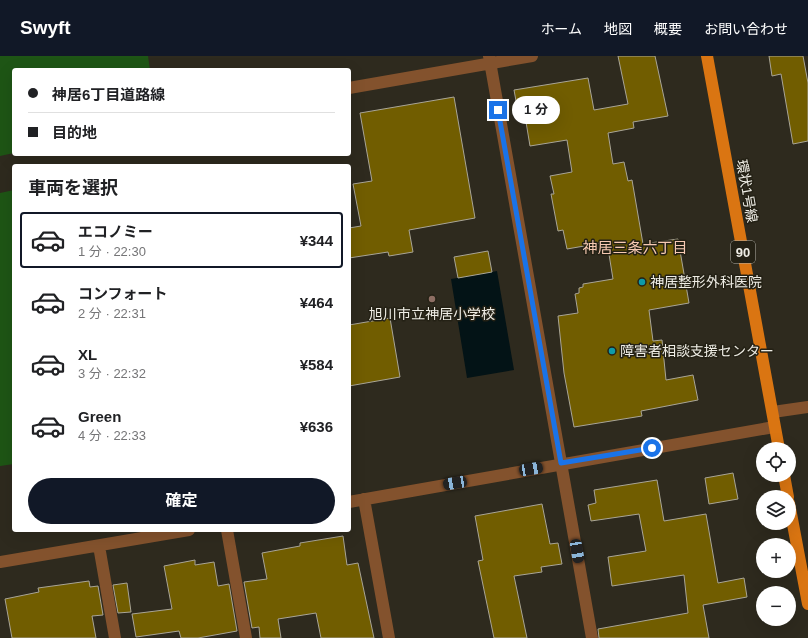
<!DOCTYPE html>
<html lang="ja">
<meta charset="utf-8">
<style>
:root{--surface:#fff;--page:#f6f6f6;--text:#202124;--muted:#757577;--line:#e0e0e0;--accent:#111827}
body{margin:0;font-family:Helvetica,"Noto Sans JP",sans-serif;background:var(--page);color:var(--text);height:100vh;display:flex;flex-direction:column;font-size:15px;white-space:nowrap}
*{box-sizing:border-box;margin:0}
p{font-size:13px;color:var(--muted)}
.icon{flex:none;width:22px;height:22px;fill:none;stroke:currentColor;stroke-width:2;stroke-linecap:round;stroke-linejoin:round}
.map{position:relative;flex:1;overflow:hidden}
.side{position:absolute;left:12px;top:108px;width:339px;height:368px;display:flex;flex-direction:column;background:var(--surface);border-radius:4px;box-shadow:0 4px 16px #0002}
.side>*{flex:none}
.top-card{position:absolute;left:12px;top:12px;width:339px;height:88px;border-radius:4px;box-shadow:0 4px 16px #0002;display:grid;align-content:center;height:88px;padding:0 16px;background:var(--surface)}
.tools{position:absolute;left:756px;top:386px;display:grid;gap:8px}
.tools a{display:grid;place-items:center;width:40px;height:40px;border-radius:50%;background:var(--surface);box-shadow:0 4px 16px #0002;font-size:20px}
.end{position:absolute;width:18px;height:18px;margin:-9px;border:5px solid #1a73e8;background:#fff;box-shadow:0 0 0 2px #fff}
.from{border-radius:50%}
.bubble{position:absolute;height:28px;border-radius:14px;background:var(--surface);box-shadow:0 4px 16px #0002;font-size:13px;font-weight:700;line-height:28px;text-align:center}
.car{position:absolute;width:12px;height:24px;margin:-12px -6px;border-radius:5px;box-shadow:0 0 3px 1px #0007;background:linear-gradient(#222 24%,#8ab4d8 0 40%,#222 0 76%,#8ab4d8 0 86%,#222 0)}
.top-card b{display:flex;align-items:center;gap:14px;height:38px;font-size:15px}
.top-card b+b{border-top:1px solid var(--line)}
.top-card i{width:10px;height:10px;background:var(--text)}
ul{padding:0;list-style:none}
li{display:flex;align-items:center;gap:12px;height:56px;margin:0 8px 6px;padding:0 8px;border:2px solid transparent;border-radius:4px}
li div{flex:1}
li b{display:block;font-size:15px}
li em{font-style:normal;font-weight:700}
li.current{border-color:var(--accent)}
li>.icon{width:36px;height:36px;stroke-width:1.5}
h2{padding:0 16px;font-size:18px;line-height:48px}
.action{display:flex;gap:8px;margin-top:auto;padding:8px 16px}
.action a{flex:1;height:46px;border-radius:24px;background:var(--accent);color:#fff;font-size:16px;font-weight:700;line-height:46px;text-align:center}
header{display:flex;align-items:center;gap:24px;box-sizing:border-box;height:56px;padding:0 20px;background:var(--accent);color:#fff}
header strong{font-size:19px}
nav{display:flex;gap:22px;margin-inline-start:auto;font-size:14px}
.map>svg:first-child{display:block}
.green{fill:#1e5515}
.water{fill:#031316}
.building{fill:#715d00;stroke:#a9a597}
.lines{fill:none;stroke-linecap:round;stroke-linejoin:round}
.street{stroke:#83522d;stroke-width:12}
.primary{stroke:#da7512;stroke-width:12}
.route{stroke:#1a73e8;stroke-width:5}
.culture-dot{fill:#0f9aa8;stroke:#242115;stroke-width:1.5}
.education-dot{fill:#8d6e63;stroke:#242115;stroke-width:1.5}
.labels{text-anchor:middle;dominant-baseline:central;stroke-width:3;stroke-linejoin:round;paint-order:stroke}
.shield{fill:#242115;stroke:#b2b0a7;stroke-width:1}
.shield-label{font-size:13px;font-weight:bold;fill:#efede5}
.street-label{font-size:14px;fill:#efede5;stroke:#242115}
.poi-label{font-size:14px;fill:#efede5;stroke:#242115;text-anchor:start}
.neighbourhood-label{font-size:15px;fill:#f6c9b2;stroke:#242115}
</style>
<header>
<strong>Swyft</strong>
<nav><a>ホーム</a><a>地図</a><a>概要</a><a>お問い合わせ</a></nav>
</header>
<div class="map">
<svg width="808" height="582" viewBox="0 0 808 582">
<rect width="100%" height="100%" fill="#2e2a1e"/>
<path class="green" d="M0,0H148L150,14H14V97L0,100Z
M14,134V408L0,410V137Z"/>
<path class="water" d="M497,215L514,314L467,322L451,223Z"/>
<path class="building" d="M618,0H655L668,60L633,66L634,72L608,77L613,108L624,106L628,125L632,124L643,188L678,183L689,247L649,254L653,285L662,284L666,324L693,319L698,344L641,355L642,360L574,371L564,317L558,260L578,257L575,238L579,237V232L583,231V228L613,223L607,186L567,193L563,174L558,175L551,138H554L550,120L572,116L567,84L530,90L525,60L519,61L514,34L588,22L594,54L628,48Z
M769,0H803L808,27V85L793,88L781,18L772,20Z
M454,41L475,162L409,174L413,196L389,200L388,196L349,202V172L361,170L353,128L372,125L360,57Z
M488,195L492,216L458,222L454,201Z
M390,262L400,321L349,330V269Z
M733,417L738,443L709,448L705,422Z
M657,424L664,465L706,458L718,527L744,522L747,541L703,549L709,582H599L598,573L688,557L684,519L612,530L608,501L646,495L639,458L591,465L588,449L596,447L594,434Z
M542,448L550,488L558,487L562,508L541,511L542,516L514,520L527,582H494L478,505L483,504L475,460Z
M343,480L347,509L358,507L374,582H321L316,557L278,563L281,582H260L259,571L252,572L244,526L267,523L262,497L300,490V487Z
M195,504V509L214,506L218,530L229,528L237,575L198,582H181L179,575L136,581L132,558L172,553L164,510Z
M89,525L90,531L98,530L103,559L92,560L96,582H12L5,543L39,536L38,532Z
M127,527L131,556L118,557L113,529Z"/>
<g class="lines">
<path class="street" d="M489,0L592,582
M349,32L532,0
M773,356L808,351
M364,443L389,582
M349,446L774,371
M227,474L246,582
M99,490L115,582
M0,506L189,474"/>
<path class="primary" d="M707,0L779,393
M784,419L788,441
M789,447L808,548"/>
</g>
<g class="lines">
<path class="route" d="M498,54L561,407L652,392"/>
</g>
<g class="culture-dot">
<circle cx="642" cy="226" r="4"/>
<circle cx="612" cy="295" r="4"/>
</g>
<circle class="education-dot" cx="432" cy="243" r="4"/>
<g class="labels">
<rect class="shield" x="731" y="185" width="24" height="22" rx="3"/>
<g class="shield-label">
<text x="743" y="196">90</text>
</g>
<g class="street-label">
<text transform="translate(747 135) rotate(80)">環状1号線</text>
</g>
<g class="poi-label">
<text x="650" y="226">神居整形外科医院</text>
<text x="432" y="258" text-anchor="middle">旭川市立神居小学校</text>
<text x="620" y="295">障害者相談支援センター</text>
</g>
<g class="neighbourhood-label">
<text x="635" y="191">神居三条六丁目</text>
</g>
</g>
</svg>
<div class="tools">
<a><svg class="icon" aria-label="locate" viewBox="0 0 24 24"><circle cx="12" cy="12" r="6"/><path d="M12 2v4M12 18v4M2 12h4M18 12h4"/></svg></a>
<a><svg class="icon" aria-label="layers" viewBox="0 0 24 24"><path d="M12 4l9 5-9 5-9-5zM3 14l9 5 9-5"/></svg></a>
<a>+</a>
<a>−</a>
</div>
<i class="end from" style="left:652px;top:392px"></i>
<i class="end" style="left:498px;top:54px"></i>
<div class="bubble" style="left:512px;top:40px;width:48px">1 分</div>
<i class="car" style="left:531px;top:413px;rotate:80deg"></i>
<i class="car" style="left:455px;top:427px;rotate:260deg"></i>
<i class="car" style="left:577px;top:495px;rotate:170deg"></i>
<div class="top-card">
<b><i class="from"></i>神居6丁目道路線</b>
<b><i></i>目的地</b>
</div>
<section class="side">
<h2>車両を選択</h2>
<ul>
<li class="current"><svg class="icon" aria-label="car" viewBox="0 0 24 24"><path d="M5 17H2v-5l4-1 3-4h7l3 4 3 1v5h-3M9 17h6M6 11h13"/><circle cx="7" cy="17" r="2"/><circle cx="17" cy="17" r="2"/></svg><div><b>エコノミー</b><p>1 分 · 22:30</p></div><em>¥344</em></li>
<li><svg class="icon" aria-label="car" viewBox="0 0 24 24"><path d="M5 17H2v-5l4-1 3-4h7l3 4 3 1v5h-3M9 17h6M6 11h13"/><circle cx="7" cy="17" r="2"/><circle cx="17" cy="17" r="2"/></svg><div><b>コンフォート</b><p>2 分 · 22:31</p></div><em>¥464</em></li>
<li><svg class="icon" aria-label="car" viewBox="0 0 24 24"><path d="M5 17H2v-5l4-1 3-4h7l3 4 3 1v5h-3M9 17h6M6 11h13"/><circle cx="7" cy="17" r="2"/><circle cx="17" cy="17" r="2"/></svg><div><b>XL</b><p>3 分 · 22:32</p></div><em>¥584</em></li>
<li><svg class="icon" aria-label="car" viewBox="0 0 24 24"><path d="M5 17H2v-5l4-1 3-4h7l3 4 3 1v5h-3M9 17h6M6 11h13"/><circle cx="7" cy="17" r="2"/><circle cx="17" cy="17" r="2"/></svg><div><b>Green</b><p>4 分 · 22:33</p></div><em>¥636</em></li>
</ul>
<div class="action"><a>確定</a></div>
</section>
</div>
